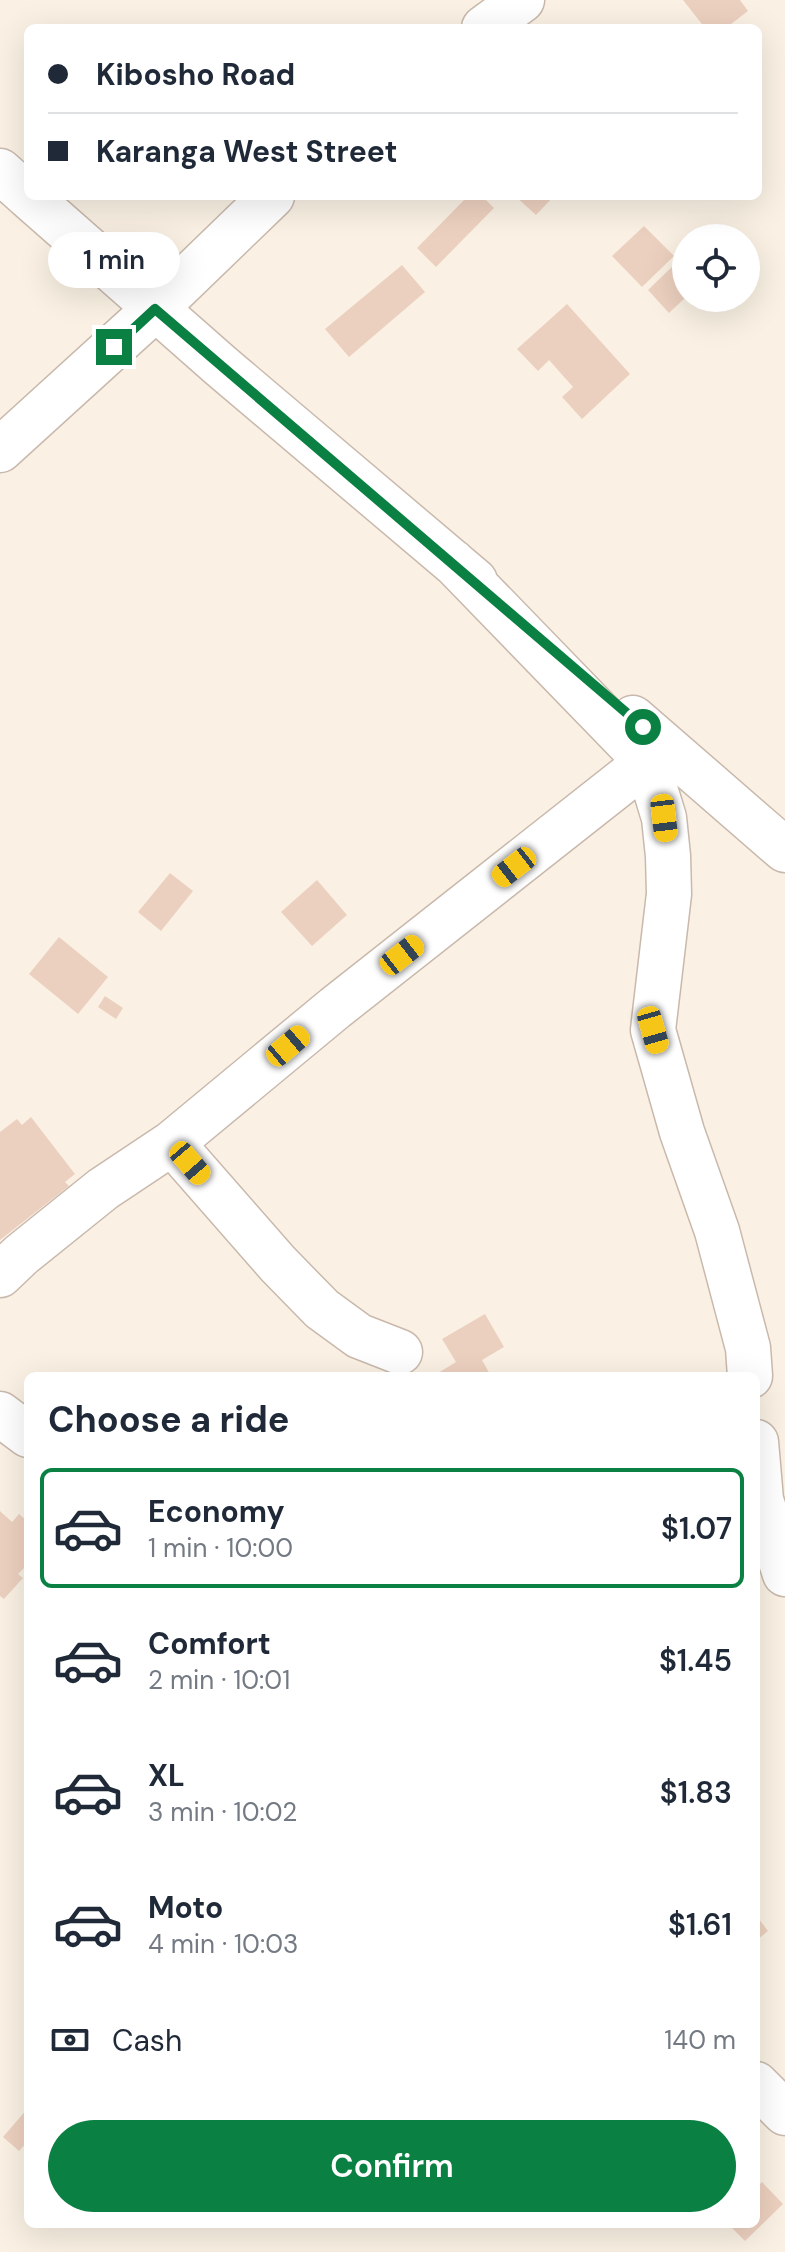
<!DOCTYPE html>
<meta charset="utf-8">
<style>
:root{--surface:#fff;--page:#f2f2f3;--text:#1f2937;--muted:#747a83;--line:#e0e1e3;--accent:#0b8043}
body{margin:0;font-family:"DM Sans",sans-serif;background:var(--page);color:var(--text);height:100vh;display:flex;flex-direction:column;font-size:30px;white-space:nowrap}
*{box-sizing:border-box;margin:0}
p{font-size:26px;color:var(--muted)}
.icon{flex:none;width:44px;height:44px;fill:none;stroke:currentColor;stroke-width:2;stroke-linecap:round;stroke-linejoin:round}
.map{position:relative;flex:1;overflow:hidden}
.drawer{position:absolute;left:24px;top:1372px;width:736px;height:856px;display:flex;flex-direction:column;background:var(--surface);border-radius:12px;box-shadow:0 8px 32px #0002}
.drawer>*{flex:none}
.hud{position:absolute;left:24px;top:24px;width:738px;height:176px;border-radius:12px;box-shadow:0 8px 32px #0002;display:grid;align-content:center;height:176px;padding:0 24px;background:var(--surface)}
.fabs{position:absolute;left:672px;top:224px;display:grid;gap:16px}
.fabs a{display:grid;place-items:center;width:88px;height:88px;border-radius:50%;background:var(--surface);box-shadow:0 8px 32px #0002;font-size:40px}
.end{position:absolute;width:36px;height:36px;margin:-18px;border:10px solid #0b8043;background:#fff;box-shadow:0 0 0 4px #fff}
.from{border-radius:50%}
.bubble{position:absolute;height:56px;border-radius:28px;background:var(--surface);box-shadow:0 8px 32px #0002;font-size:26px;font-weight:600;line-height:56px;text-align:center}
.car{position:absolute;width:24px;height:48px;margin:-24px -12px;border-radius:10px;box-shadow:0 0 6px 2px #0007;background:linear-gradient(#f5c518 24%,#345 0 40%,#f5c518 0 76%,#345 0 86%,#f5c518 0)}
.hud b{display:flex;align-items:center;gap:28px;height:76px;font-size:30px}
.hud b+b{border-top:2px solid var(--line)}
.hud i{width:20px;height:20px;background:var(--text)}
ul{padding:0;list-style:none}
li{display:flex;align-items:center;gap:24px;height:120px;margin:0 16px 12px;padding:0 8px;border:4px solid transparent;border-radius:12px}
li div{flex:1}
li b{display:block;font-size:30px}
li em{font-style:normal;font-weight:600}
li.selected{border-color:var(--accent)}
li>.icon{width:72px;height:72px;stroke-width:1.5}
h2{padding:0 24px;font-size:36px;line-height:96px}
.pay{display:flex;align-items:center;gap:20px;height:88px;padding:0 24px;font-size:30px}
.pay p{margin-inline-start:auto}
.button{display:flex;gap:16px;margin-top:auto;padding:16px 24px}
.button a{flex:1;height:92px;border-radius:48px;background:var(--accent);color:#fff;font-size:32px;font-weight:600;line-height:92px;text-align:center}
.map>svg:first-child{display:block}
.building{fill:#ecd0bf}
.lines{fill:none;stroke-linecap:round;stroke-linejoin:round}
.minor-casing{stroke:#c9b9ac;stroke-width:47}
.minor{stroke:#fff;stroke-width:44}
.route{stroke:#0b8043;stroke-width:10}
</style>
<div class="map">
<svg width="785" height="2252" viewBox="0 0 785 2252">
<rect width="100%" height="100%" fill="#faf1e4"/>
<path class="building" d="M683,0H740L748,11L726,28H705Z
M468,196H482L494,208L436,267L417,248Z
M515,196H554L536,215Z
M644,226L674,256L642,287L612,256Z
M677,262L686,271V297L669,313L648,290Z
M402,265L425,292L349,357L325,329Z
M567,304L630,374L582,419L562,397L573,387L549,360L538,371L517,349Z
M170,873L193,891L161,931L138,912Z
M317,880L347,915L312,946L281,912Z
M59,937L108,977L78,1014L29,974Z
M105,996L123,1008L116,1019L98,1007Z
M31,1117L75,1174L65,1182L69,1186L0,1240V1132L17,1119L22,1125Z
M485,1314L504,1347L482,1360L491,1376H439L438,1373L456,1362L442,1339Z
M0,1511L12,1522L19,1514L28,1522V1564L18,1574L23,1578L4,1599L0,1596Z
M756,1915L768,1931L756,1941Z
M28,2108V2141L19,2151L3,2137Z
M762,2182L783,2204L745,2241L728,2224H756V2188Z"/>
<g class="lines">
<g class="minor-casing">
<path id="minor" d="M484,28L522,0
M0,171L28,196
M28,196L221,366L475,581
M0,450L155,309L272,196
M633,718L785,850
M647,762L664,818L668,856L669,894L653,1030L682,1132L717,1231L748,1348L750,1376
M172,1143L278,1264L322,1309L359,1336L400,1352
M0,1275L21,1255L103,1189L172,1143L335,1008L647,762L453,562
M0,1414L28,1435
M756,1442L761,1500L785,1574
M756,2084L785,2113"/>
</g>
<use href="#minor" class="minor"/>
</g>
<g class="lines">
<path class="route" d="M114,347L155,309L643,727"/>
</g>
</svg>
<div class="fabs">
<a><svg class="icon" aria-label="locate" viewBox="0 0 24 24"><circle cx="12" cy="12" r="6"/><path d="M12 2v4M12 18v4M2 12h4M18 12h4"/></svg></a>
</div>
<i class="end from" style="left:643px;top:727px"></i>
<i class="end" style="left:114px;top:347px"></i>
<div class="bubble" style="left:48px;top:232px;width:132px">1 min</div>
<i class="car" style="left:664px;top:818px;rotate:173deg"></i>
<i class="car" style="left:514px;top:867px;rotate:232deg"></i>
<i class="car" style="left:402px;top:955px;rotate:52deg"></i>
<i class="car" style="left:653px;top:1030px;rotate:164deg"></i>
<i class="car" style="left:288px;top:1046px;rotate:50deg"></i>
<i class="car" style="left:190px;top:1163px;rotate:139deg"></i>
<div class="hud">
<b><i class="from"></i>Kibosho Road</b>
<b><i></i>Karanga West Street</b>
</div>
<section class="drawer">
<h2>Choose a ride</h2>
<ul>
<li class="selected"><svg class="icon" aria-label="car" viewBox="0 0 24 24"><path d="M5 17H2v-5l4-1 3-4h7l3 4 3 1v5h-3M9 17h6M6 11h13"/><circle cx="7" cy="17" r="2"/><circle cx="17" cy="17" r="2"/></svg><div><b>Economy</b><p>1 min · 10:00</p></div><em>$1.07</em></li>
<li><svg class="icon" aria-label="car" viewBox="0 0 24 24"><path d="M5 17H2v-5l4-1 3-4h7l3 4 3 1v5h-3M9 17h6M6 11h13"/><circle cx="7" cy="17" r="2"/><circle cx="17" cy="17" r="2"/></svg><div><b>Comfort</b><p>2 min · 10:01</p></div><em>$1.45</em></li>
<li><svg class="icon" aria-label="car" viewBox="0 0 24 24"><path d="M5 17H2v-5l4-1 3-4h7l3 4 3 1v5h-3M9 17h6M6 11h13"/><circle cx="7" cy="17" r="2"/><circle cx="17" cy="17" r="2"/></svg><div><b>XL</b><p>3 min · 10:02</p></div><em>$1.83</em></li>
<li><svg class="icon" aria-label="car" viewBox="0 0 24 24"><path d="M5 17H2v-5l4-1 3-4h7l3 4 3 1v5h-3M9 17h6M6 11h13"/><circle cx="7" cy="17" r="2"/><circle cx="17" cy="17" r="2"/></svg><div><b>Moto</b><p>4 min · 10:03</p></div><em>$1.61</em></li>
</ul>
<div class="pay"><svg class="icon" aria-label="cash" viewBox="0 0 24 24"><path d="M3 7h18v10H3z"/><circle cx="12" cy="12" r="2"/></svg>Cash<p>140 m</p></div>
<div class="button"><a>Confirm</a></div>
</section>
</div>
